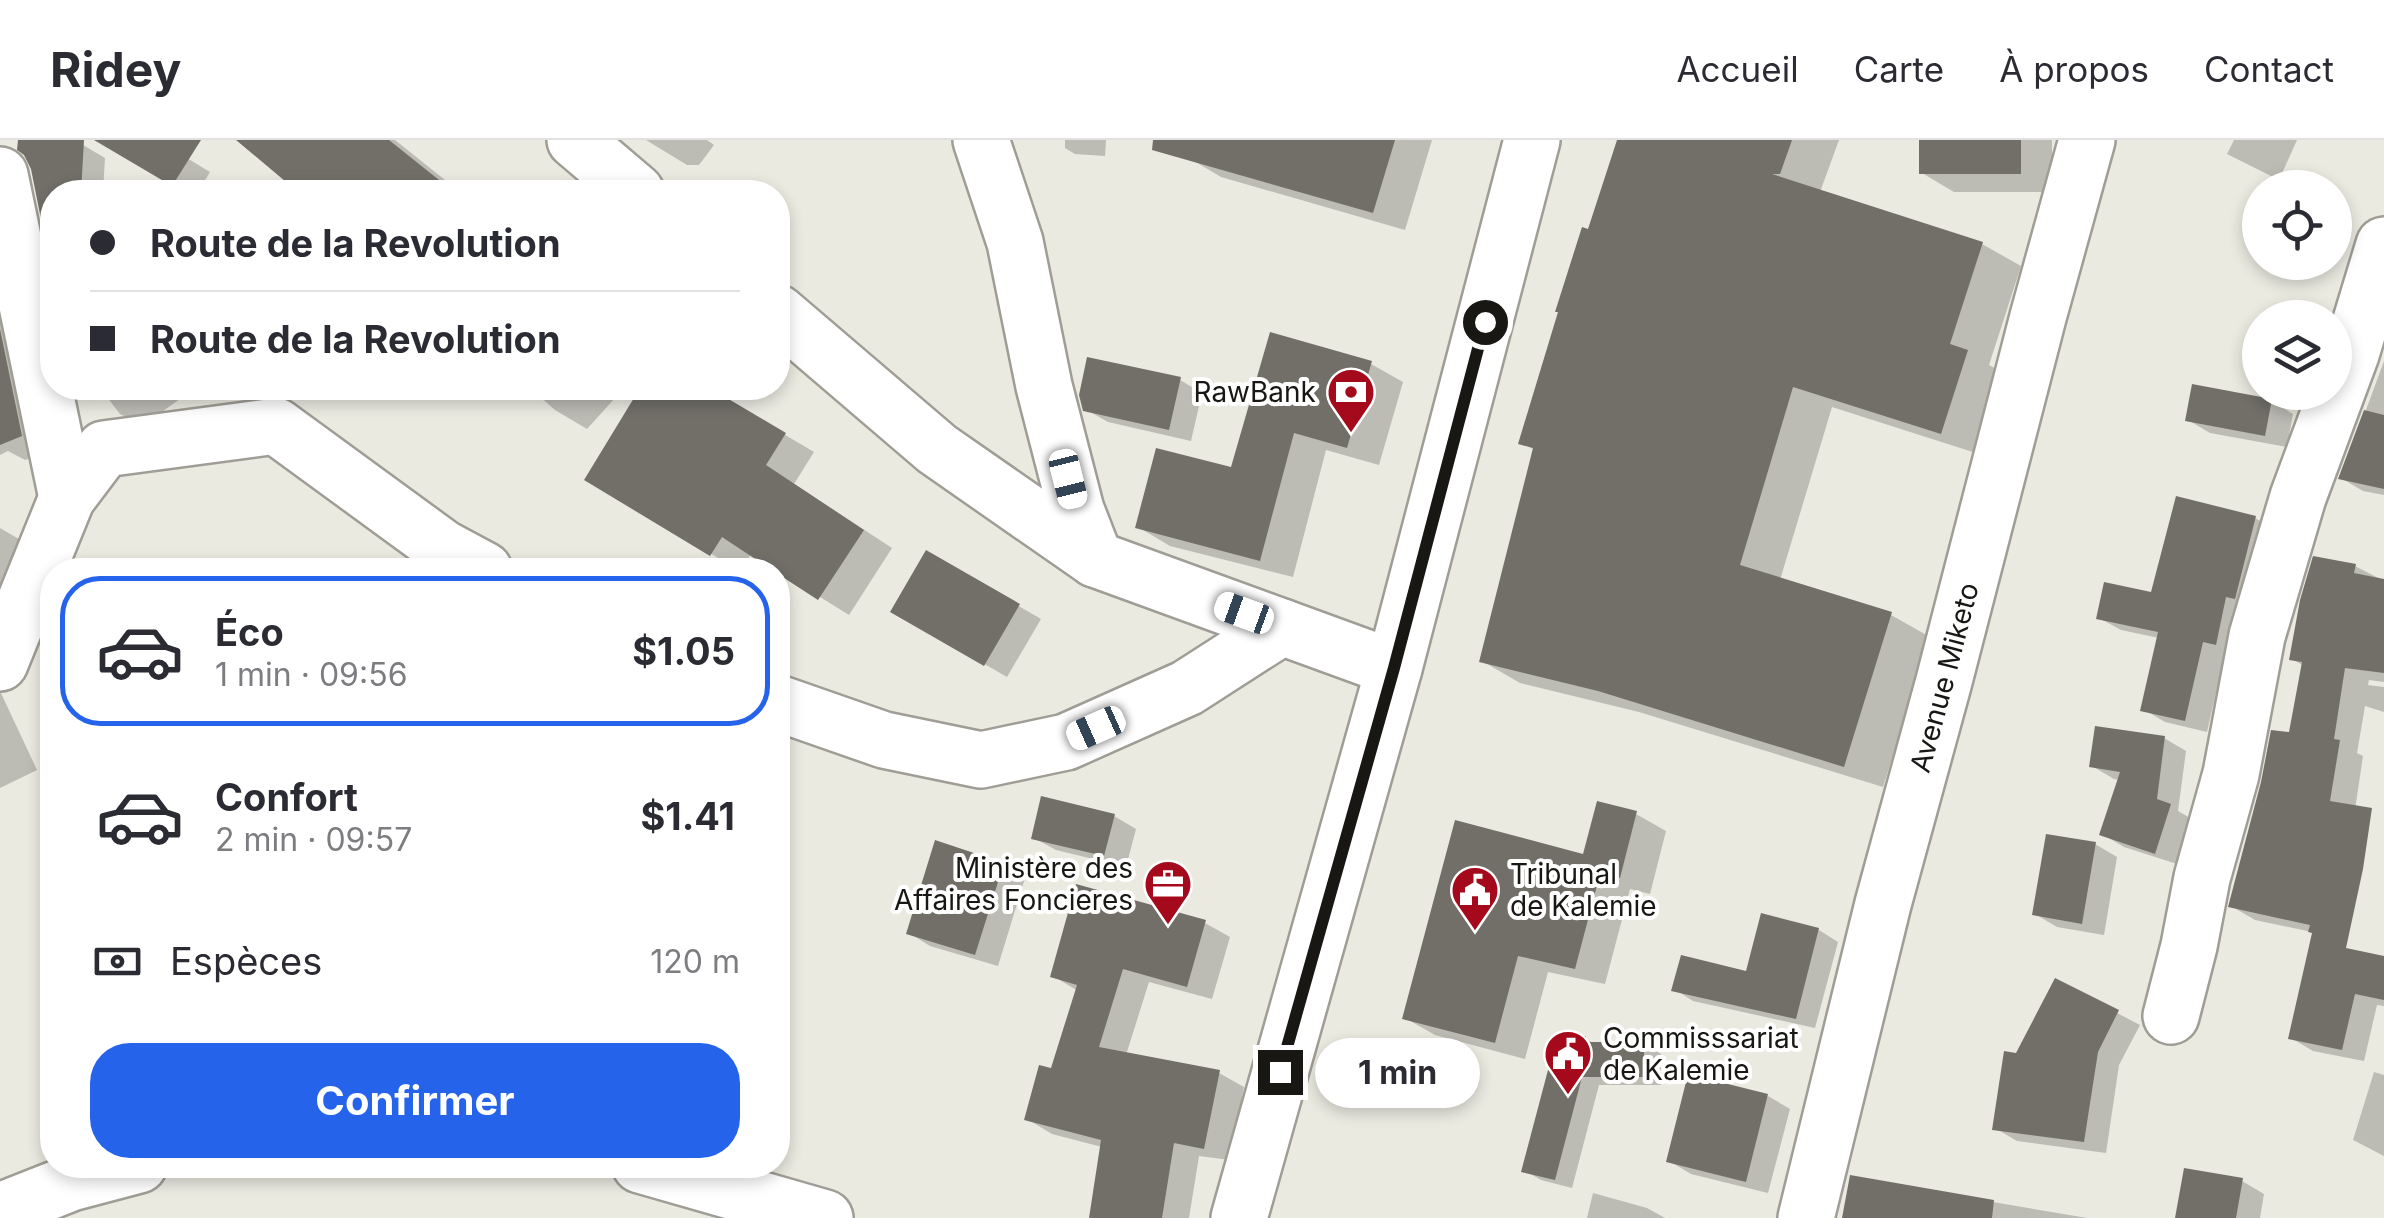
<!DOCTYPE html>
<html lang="fr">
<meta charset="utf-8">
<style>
:root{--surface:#fff;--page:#f2f2f3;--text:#2b2b33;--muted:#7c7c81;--line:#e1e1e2;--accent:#2563eb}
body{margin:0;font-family:Inter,sans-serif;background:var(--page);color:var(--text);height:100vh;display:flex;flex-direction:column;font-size:38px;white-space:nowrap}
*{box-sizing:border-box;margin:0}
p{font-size:32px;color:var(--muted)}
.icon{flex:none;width:55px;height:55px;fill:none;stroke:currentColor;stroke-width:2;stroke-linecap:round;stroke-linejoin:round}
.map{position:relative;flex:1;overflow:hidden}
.sheet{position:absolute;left:40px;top:418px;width:750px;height:620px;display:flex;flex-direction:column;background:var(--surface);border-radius:40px;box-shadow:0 5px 15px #0003}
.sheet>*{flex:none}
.guide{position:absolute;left:40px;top:40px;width:750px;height:220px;border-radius:40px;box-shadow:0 5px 15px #0003;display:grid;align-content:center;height:220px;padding:0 50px;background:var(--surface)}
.fabs{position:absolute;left:2242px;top:30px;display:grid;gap:20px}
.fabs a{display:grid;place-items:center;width:110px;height:110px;border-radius:50%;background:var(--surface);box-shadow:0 5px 15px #0003;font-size:50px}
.end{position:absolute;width:45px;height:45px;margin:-22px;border:12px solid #181714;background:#fff;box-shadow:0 0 0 5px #fff}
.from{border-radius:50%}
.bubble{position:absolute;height:70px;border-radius:35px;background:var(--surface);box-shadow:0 5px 15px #0003;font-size:32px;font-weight:700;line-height:70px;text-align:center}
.car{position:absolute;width:30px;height:60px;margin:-30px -15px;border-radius:12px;box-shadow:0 0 8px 2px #0007;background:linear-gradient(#fff 24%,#345 0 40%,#fff 0 76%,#345 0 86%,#fff 0)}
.guide b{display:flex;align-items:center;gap:35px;height:95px;font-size:38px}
.guide b+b{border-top:2px solid var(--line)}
.guide i{width:25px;height:25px;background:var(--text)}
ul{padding:18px 0 0;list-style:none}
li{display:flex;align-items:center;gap:30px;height:150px;margin:0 20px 15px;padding:0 30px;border:5px solid transparent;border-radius:40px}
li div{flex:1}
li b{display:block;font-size:38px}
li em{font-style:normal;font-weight:700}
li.active{border-color:var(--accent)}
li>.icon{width:90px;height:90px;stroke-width:1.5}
.pay{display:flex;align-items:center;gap:25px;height:110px;padding:0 50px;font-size:38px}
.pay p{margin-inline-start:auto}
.action{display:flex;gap:20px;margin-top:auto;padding:20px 50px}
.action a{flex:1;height:115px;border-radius:40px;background:var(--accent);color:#fff;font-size:40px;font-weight:700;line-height:115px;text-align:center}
header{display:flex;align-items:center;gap:60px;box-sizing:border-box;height:140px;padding:0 50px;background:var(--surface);border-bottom:2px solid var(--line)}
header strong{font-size:48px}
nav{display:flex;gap:55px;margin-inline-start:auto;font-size:35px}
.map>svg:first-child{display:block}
.shadow{fill:#0003}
.building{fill:#716f68}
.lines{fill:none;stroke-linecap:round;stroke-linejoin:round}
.minor-casing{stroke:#9f9d95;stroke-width:60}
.minor{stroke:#fff;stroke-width:55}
.route{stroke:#181714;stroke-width:12}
.labels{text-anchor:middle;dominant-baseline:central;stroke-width:8;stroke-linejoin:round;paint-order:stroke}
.poi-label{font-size:28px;fill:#181714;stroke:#fff;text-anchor:end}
.street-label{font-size:28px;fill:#181714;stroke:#fff}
</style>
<header>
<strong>Ridey</strong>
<nav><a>Accueil</a><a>Carte</a><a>À propos</a><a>Contact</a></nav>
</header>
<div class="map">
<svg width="2384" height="1078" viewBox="0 0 2384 1078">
<rect width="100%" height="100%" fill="#ebeae1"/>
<path class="shadow" d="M99,0H157L210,32L198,52H188Z
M240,0H395L460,52H301Z
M646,0H707L714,5L699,25H687Z
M1065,0H1106L1105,16L1075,14L1065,8Z
M1194,0H1432L1405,90L1221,37L1189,18Z
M1619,0H1839L1820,52L1982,104L2021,126L1989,225L2005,234L1979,314L1832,267L1780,440L1891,475L1930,497L1883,647L1639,572L1520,543L1482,521L1535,310L1521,303Z
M1922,0H2052V52H1954L1922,33Z
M2234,0H2297L2279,40L2227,14Z
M83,5L105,18L103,52H52V122L33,28Z
M0,116L48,311L25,320L8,311L0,315Z
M2384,221V355L2363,351L2341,338Z
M1371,224L1403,242L1379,325L1326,310L1293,437L1170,406L1138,387L1233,330Z
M1180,240L1202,253L1191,301L1108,282L1085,269Z
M100,248H172L180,259L142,286L120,274Z
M530,248H604L615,258L587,289L555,270Z
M643,248H706L814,312L794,344L892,408L849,475L751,414L741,430H738L587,339Z
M2271,261L2293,274L2287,307L2210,293L2188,280Z
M2255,378L2277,391L2238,516L2225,513L2207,592L2165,582L2143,569L2159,498L2121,490L2099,478L2153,455Z
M0,388L29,405L0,484Z
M936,418L1041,479L1007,537L893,471Z
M2355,426L2384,441V542L2369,540L2368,545L2384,547V572L2365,566L2357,613L2363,616L2336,797L2255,780L2231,766L2291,595L2304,526L2292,519Z
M0,551L37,630L0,648Z
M2164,598L2186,611L2178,671L2192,679L2177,724L2124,707L2102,694L2120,640L2114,639L2092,626Z
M1636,674L1666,691L1650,754L1630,749L1605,844L1548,832L1525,919L1435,895L1405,878Z
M1114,676L1136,689L1126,727L1056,710L1034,698Z
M2095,704L2117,717L2104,795L2057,787L2035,774Z
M1003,725L1025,738L998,826L930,806L909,793Z
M1762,776L1819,790L1838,802L1815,888L1693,861L1674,849L1748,834Z
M1205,783L1230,797L1212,859L1149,842L1126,915L1219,933L1244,947L1230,1020L1199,1016L1189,1078H1091L1102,1007L1052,994L1027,979L1052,931L1078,851L1053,836Z
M2384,819V866L2377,865L2364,921L2313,911L2291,898Z
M2056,841L2140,885L2119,925L2106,1013L2017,1001L1995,988L2018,916Z
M1586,899L1595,904H1644L1661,914V945H1599L1572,1048L1541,1040L1524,1030Z
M2374,932L2384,935V1016L2353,1000Z
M1768,956L1790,969L1768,1053L1691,1034L1669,1021Z
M1852,1038L2087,1078H1845Z
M2242,1041L2264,1054L2260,1078H2177Z
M1593,1053L1647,1068L1665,1078H1587Z"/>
<path class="building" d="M18,0H84L81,52H52V134L31,29L24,15L17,10Z
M94,0H201L172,46Z
M236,0H389L454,52H298Z
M1153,0H1395L1373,73L1152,10Z
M1617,0H1792L1780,34H1772L1983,102L1950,204L1968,210L1941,294L1793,247L1740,425L1892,472L1844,627L1598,551L1479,522L1533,308L1518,304L1558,172H1555L1582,87L1588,89Z
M1919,0H2021V34H1919Z
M0,189L22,296L0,305Z
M1270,192L1372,221L1347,308L1294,293L1260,421L1135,388L1156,308L1231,327Z
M1087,217L1181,237L1169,290L1083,271L1079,255Z
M2192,244L2272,259L2265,296L2185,281Z
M640,248H710L786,293L766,325L864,390L818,460L778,434V430H772L722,397L710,416L584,340Z
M2364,270L2384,275V349L2338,339Z
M2176,356L2256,376L2235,459L2226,457L2216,505L2203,502L2185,581L2140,571L2158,492L2096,479L2104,442L2151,452Z
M926,410L1020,464L984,526L890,472Z
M2313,416L2356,424L2354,433L2384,439V533L2345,528L2334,599L2340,600L2330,661L2372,668L2363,729L2346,808L2384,816V860L2355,854L2342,910L2288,899L2312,793L2308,792L2310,785L2228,767L2261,642L2271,590L2289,592L2302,522L2289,520L2300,460Z
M2095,586L2165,596L2157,659L2171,664L2155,714L2099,695L2120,632L2089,627Z
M1041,656L1115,674L1104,716L1031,699Z
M1597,661L1637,671L1620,738L1600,734L1575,829L1518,816L1495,903L1402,879L1455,680L1583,714Z
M2046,694L2096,702L2082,784L2032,775Z
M935,700L1004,723L975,815L906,794Z
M1076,744L1206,780L1187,847L1123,829L1099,907L1220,930L1204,1009L1174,1003L1162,1078H1089L1101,1000L1024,980L1039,925L1051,928L1077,845L1050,837Z
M1761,773L1819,788L1796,879L1671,851L1681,815L1746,831Z
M2055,838L2119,870L2098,912L2084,1002L1992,990L2004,911L2016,913Z
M1557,896H1586V902H1644V937H1582L1555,1040L1521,1032Z
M1688,934L1768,954L1746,1042L1666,1022Z
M2184,1028L2243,1038L2236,1078H2175Z
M1850,1035L1994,1060L1992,1078H1842Z"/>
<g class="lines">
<g class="minor-casing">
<g id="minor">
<path d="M575,0L636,52"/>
<path d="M981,0L1015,102L1044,246L1076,370L1095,419"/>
<path d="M0,35L67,358"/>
<path d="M778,173L937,309L1095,419L1394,528"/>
<path d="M0,523L67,358L104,309L276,286L443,408L484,430"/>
<path d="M778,563L884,600L981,620L1066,602L1187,548L1282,487"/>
<path d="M2171,876L2189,806L2202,738L2231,634L2257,496L2298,357L2351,214L2384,105"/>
<path d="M640,1025L825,1078"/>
<path d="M0,1071L71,1043L139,1025"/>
<path d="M1239,1078L1394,528L1532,0"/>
<path id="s1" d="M1806,1078L1883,764L1944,541L2038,177L2087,0"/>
</g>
</g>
<use href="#minor" class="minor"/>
</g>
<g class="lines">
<path class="route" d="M1280,932L1394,528L1485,182"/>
</g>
<defs>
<g id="bank-pin" transform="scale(2.5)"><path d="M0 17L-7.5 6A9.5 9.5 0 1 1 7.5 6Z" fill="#a40a1b" stroke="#fff"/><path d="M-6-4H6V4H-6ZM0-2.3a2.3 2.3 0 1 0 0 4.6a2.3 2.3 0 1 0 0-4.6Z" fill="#fff"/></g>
<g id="office-pin" transform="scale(2.5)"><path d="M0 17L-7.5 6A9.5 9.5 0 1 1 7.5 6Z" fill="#a40a1b" stroke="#fff"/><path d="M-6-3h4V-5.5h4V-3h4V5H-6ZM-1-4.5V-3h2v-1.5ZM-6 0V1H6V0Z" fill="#fff"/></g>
<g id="civic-pin" transform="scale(2.5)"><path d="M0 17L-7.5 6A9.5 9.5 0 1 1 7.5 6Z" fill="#a40a1b" stroke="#fff"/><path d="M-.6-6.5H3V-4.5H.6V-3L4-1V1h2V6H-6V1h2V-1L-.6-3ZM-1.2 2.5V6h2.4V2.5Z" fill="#fff"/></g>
</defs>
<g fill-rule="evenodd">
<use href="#bank-pin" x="1351" y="252"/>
<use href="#office-pin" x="1168" y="744"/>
<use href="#civic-pin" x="1475" y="750"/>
<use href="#civic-pin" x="1568" y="914"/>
</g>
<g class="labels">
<g class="poi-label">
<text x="1316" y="252">RawBank</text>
<text x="1133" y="728">Ministère des<tspan x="1133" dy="32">Affaires Foncieres</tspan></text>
<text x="1510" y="734" text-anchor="start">Tribunal<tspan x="1510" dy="32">de Kalemie</tspan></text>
<text x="1603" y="898" text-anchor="start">Commisssariat<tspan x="1603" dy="32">de Kalemie</tspan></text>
</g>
<g class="street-label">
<text stroke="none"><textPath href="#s1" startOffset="558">Avenue Miketo</textPath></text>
</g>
</g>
</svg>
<div class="fabs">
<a><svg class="icon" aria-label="locate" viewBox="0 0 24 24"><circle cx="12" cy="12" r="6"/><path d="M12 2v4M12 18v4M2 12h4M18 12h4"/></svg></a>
<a><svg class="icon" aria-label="layers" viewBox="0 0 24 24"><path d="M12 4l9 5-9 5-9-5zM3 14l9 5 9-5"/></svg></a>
</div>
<i class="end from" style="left:1485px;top:182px"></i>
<i class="end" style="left:1280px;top:932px"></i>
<div class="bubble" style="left:1315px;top:898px;width:165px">1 min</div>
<i class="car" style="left:1068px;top:339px;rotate:166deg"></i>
<i class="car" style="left:1244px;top:473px;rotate:290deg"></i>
<i class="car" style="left:1096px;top:588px;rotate:246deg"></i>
<div class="guide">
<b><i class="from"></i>Route de la Revolution</b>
<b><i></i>Route de la Revolution</b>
</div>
<section class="sheet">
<ul>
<li class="active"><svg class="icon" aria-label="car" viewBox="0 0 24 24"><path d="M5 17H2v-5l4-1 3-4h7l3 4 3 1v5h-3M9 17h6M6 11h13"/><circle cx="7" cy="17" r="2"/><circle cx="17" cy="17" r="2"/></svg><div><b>Éco</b><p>1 min · 09:56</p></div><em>$1.05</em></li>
<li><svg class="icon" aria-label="car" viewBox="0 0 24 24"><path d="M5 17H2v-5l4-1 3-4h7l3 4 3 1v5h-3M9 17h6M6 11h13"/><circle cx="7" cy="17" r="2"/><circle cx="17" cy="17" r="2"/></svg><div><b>Confort</b><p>2 min · 09:57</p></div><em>$1.41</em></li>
</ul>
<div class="pay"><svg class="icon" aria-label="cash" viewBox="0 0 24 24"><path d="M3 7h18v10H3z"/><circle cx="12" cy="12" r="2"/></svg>Espèces<p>120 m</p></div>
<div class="action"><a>Confirmer</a></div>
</section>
</div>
